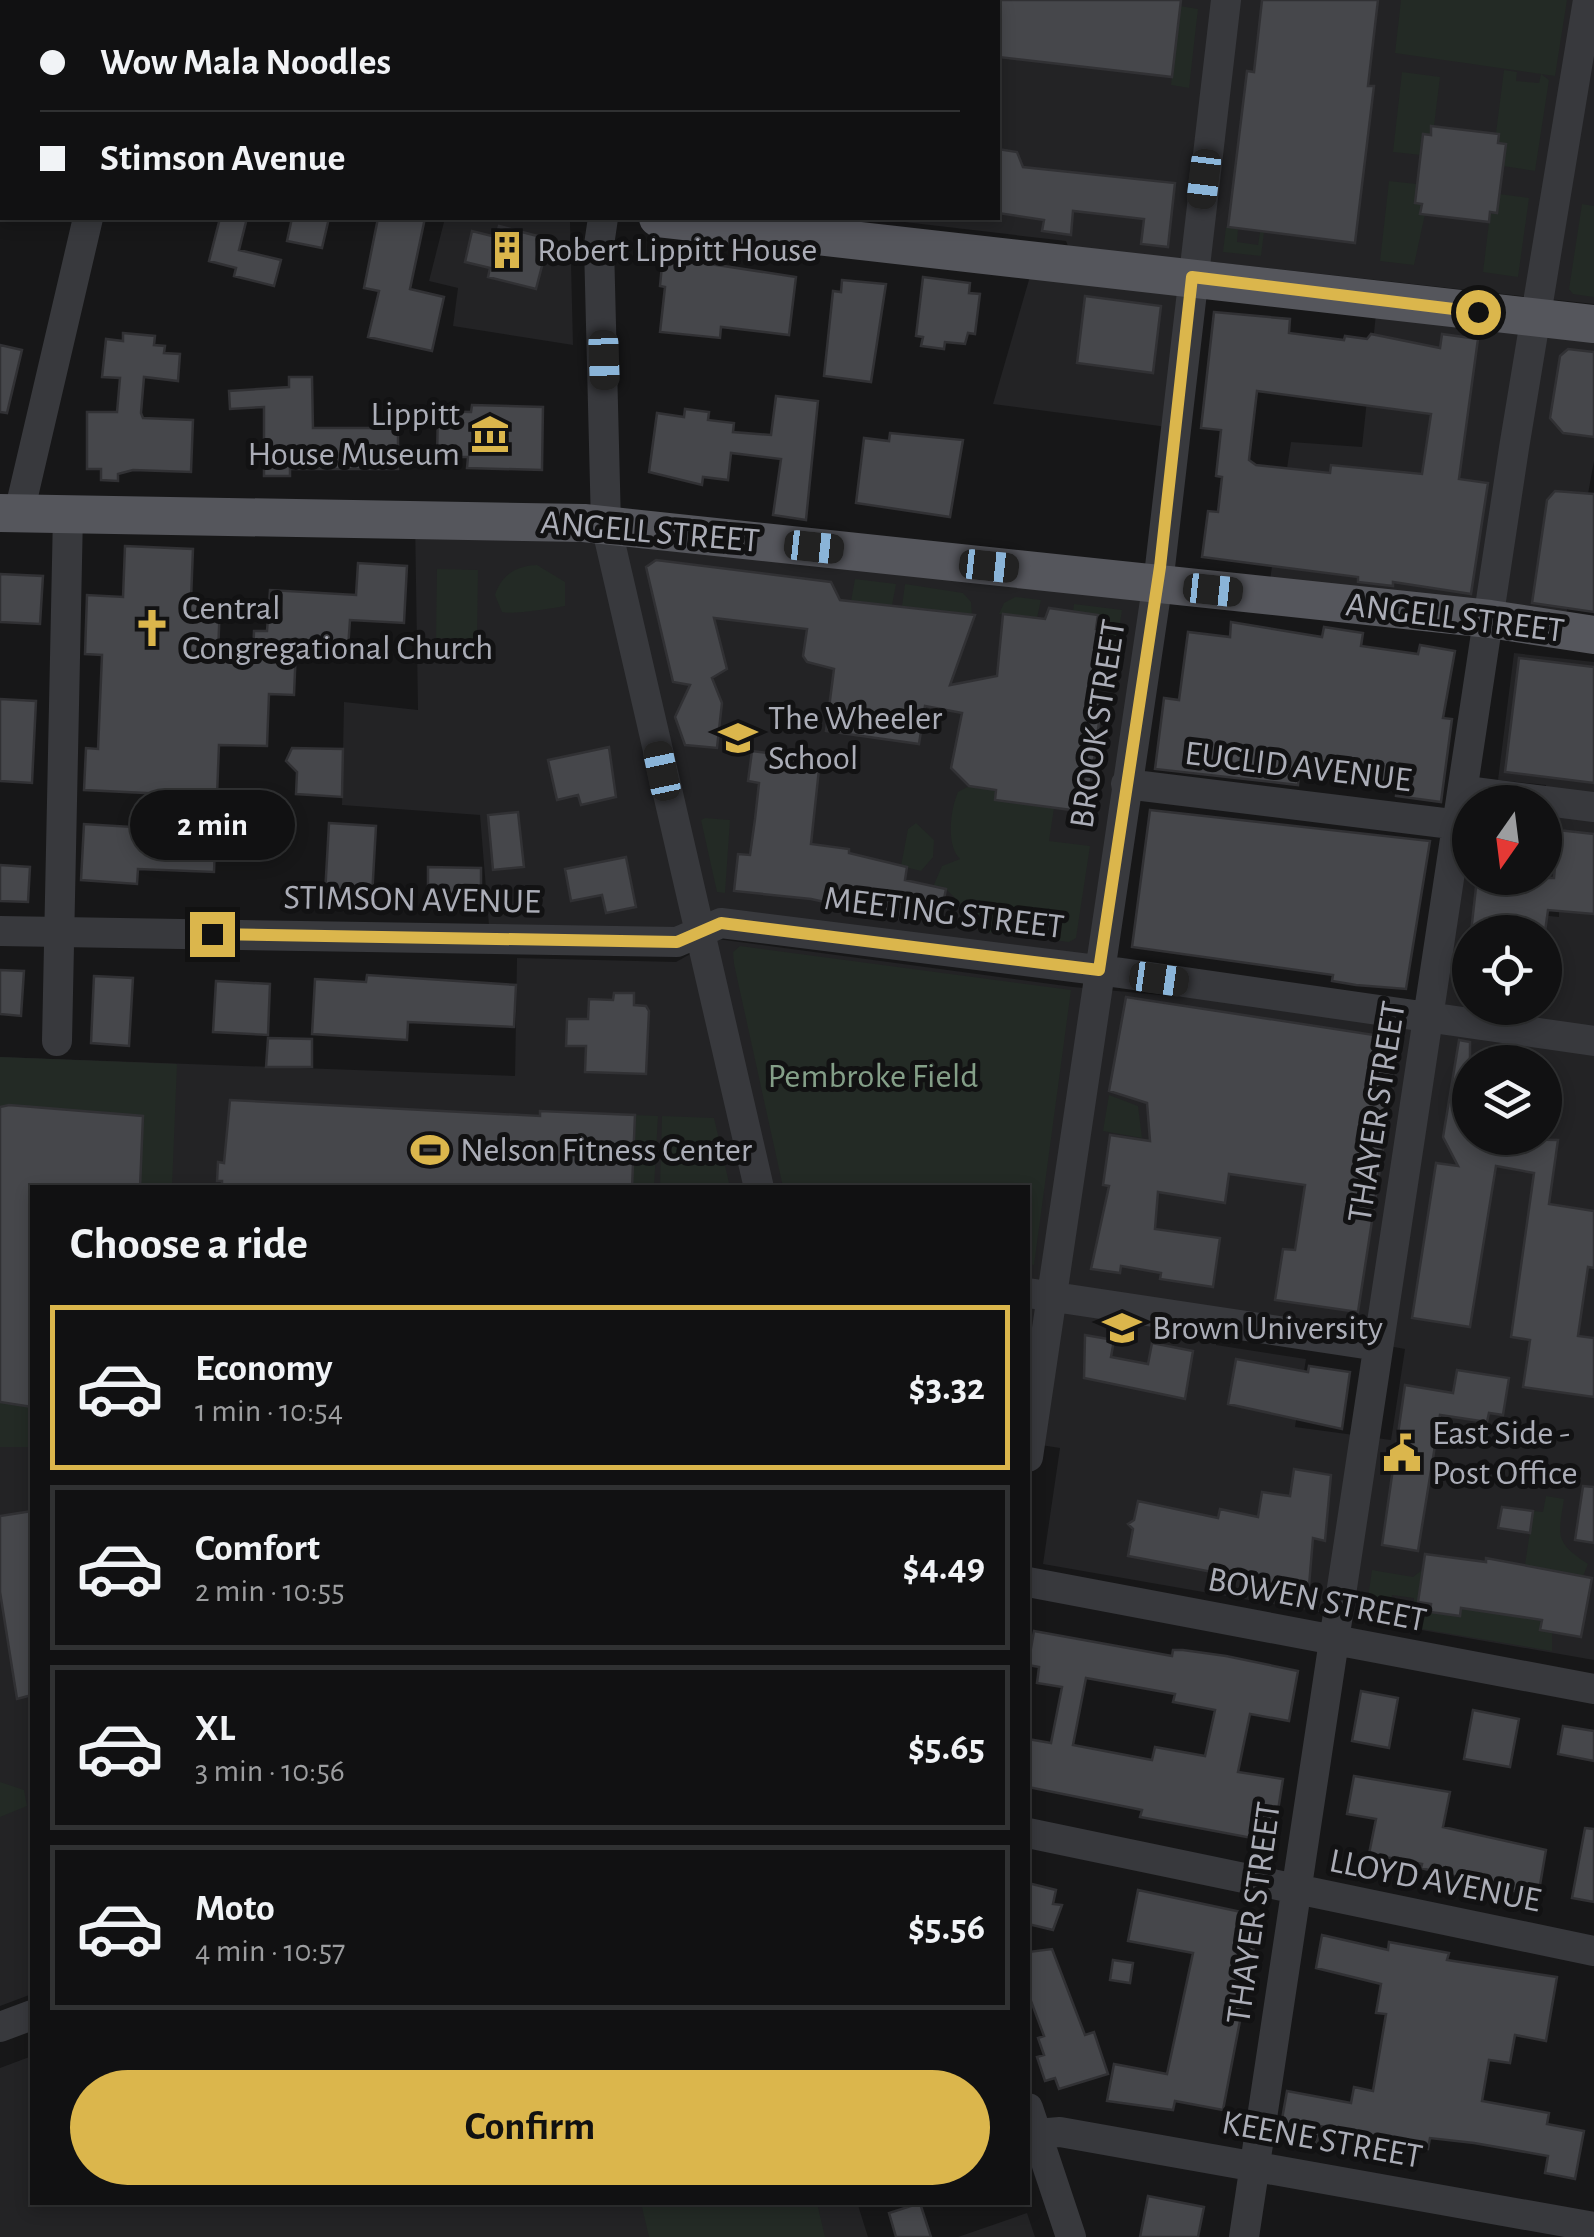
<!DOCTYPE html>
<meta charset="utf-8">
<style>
:root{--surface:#111112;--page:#1e1f20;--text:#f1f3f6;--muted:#9c9d9f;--line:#303132;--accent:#dbb64c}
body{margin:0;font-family:"Alegreya Sans",sans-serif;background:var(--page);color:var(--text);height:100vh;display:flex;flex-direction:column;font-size:38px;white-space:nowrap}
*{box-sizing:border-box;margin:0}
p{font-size:32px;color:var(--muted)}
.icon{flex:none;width:55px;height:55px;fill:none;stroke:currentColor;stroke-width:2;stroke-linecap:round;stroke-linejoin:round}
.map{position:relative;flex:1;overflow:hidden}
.details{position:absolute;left:30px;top:1185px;width:1000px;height:1020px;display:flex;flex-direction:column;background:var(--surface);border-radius:0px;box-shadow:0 5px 15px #0003,0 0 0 2px var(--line)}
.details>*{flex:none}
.banner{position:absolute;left:0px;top:0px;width:1000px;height:220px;box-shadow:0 5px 15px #0003,0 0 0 2px var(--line);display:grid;align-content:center;height:220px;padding:0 40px;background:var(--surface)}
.needle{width:65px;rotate:194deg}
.buttons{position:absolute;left:1452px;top:785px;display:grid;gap:20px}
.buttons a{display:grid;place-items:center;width:110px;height:110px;border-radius:50%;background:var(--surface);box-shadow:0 5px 15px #0003,0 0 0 2px var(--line);font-size:50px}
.end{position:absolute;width:45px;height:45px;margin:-22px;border:12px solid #dbb64c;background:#111;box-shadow:0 0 0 5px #111}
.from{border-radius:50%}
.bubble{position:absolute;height:70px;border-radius:35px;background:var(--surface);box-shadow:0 5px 15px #0003,0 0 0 2px var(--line);font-size:32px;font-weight:600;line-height:70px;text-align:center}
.car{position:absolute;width:30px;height:60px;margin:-30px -15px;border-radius:12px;box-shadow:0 0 8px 2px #0007;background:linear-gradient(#222 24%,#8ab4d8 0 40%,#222 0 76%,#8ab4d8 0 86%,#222 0)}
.banner b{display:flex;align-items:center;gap:35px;height:95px;font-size:38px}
.banner b+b{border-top:2px solid var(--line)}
.banner i{width:25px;height:25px;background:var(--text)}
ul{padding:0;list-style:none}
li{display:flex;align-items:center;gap:30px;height:165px;margin:0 20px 15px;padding:0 20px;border:5px solid var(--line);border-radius:0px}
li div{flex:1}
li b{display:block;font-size:38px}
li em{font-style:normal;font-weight:600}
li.current{border-color:var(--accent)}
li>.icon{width:90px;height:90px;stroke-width:1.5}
h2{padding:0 40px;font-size:45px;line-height:120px}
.cta{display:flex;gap:20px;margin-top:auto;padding:20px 40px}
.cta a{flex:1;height:115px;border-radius:60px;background:var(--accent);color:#111;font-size:40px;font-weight:600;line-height:115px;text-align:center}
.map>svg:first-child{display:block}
.built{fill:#232325;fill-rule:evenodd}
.green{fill:#232a25}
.building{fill:#46474b;stroke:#313134;stroke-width:2.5;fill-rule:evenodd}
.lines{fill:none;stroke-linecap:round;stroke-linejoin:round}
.minor{stroke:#38393d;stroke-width:30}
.major{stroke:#55565c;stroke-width:38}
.route{stroke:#dbb64c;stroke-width:12}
.labels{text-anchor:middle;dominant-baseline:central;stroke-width:10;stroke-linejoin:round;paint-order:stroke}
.poi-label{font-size:35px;fill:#abadb7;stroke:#121213;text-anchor:start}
.street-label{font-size:35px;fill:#abadb7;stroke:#121213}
.park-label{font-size:35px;fill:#849f88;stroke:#121213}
</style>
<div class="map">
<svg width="1594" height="2237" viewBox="0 0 1594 2237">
<rect width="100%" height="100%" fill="#171718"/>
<path class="built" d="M691,0H1594V304L1178,258L1189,279L1175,428L993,404L1035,259L1074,261L1066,241L870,218H998V2Z
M445,218H554L570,222L573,345L453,326L458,288L429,281Z
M1377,304L1594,322V461L1564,626L1268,593L1291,442L1362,447Z
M415,519L1157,584L1099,970L702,933L490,938L480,815L342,805L344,702L418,710Z
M1514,653L1594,662V1660L1043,1564L1060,1448L1028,1443V1188H32V1994L0,2006V1057L515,1076L517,958L676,962L717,939L1073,987L1425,1019L1470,802V878H1533L1530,914L1559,917V911L1534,907L1537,878H1545L1546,785L1498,780ZM1470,932H1545V1008H1470ZM1470,1062H1545V1138H1470ZM1219,1315L1405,1349L1391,1440L1295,1427L1306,1359L1216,1345Z
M32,2056V2202H857L868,2237H0V2068Z
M1027,2213L1035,2237H958Z"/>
<path class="green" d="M1401,0H1567L1555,76L1395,53Z
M1180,6L1198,9L1189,88L1171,85Z
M1504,70L1517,72L1516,81L1539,83L1541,74L1549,80L1535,171L1503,166L1506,145L1498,143L1496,133Z
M1402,72L1440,77L1434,126L1421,155L1393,152Z
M1389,181L1417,184L1415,203L1422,204L1420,213L1425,214L1414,265L1380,261Z
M1499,194L1529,198L1518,277L1483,272L1490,214H1497Z
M1582,204L1594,206V297L1573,294L1569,289Z
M1226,227L1238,229L1237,242L1258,245L1260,232H1264L1261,256L1223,252Z
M537,565L565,582V606C555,608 511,615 502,612L495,595C502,574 516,566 537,565Z
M437,569L478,570L477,639L436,638Z
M855,579L896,584L892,605L851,601Z
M905,584L963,593L971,602L972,615L902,606Z
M1015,597L1041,600L1037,618L999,614L1004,603Z
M1074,604L1122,610L1112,678L1098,676L1104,631L1073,612Z
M969,786L996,790L995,800L1054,808L1049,841L1090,846L1076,938L1069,942L978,931L979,922L946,889L933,887L942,866L960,859C946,846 950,810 958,792Z
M705,818L730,820L725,893L717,892L701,820Z
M916,823L934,840L933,857L921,871L901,866L908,829Z
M740,946L1071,990L1034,1265L1028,1264V1188L783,1187L734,964L733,952Z
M0,1057L177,1064L172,1187L32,1188V1447H0Z
M1109,1095L1138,1106L1142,1138L1103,1131Z
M635,1115L658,1116L654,1187L632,1188Z
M662,1116L714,1118L730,1187H660Z
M1546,1496L1564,1499C1558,1538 1555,1542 1588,1564L1583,1576L1542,1619L1552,1632V1651L1410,1627L1414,1598L1392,1595L1387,1623L1365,1619L1372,1570L1413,1577L1422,1570L1418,1602L1431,1604L1430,1612L1459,1616L1461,1608L1528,1618L1525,1565L1533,1511L1543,1512Z
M0,1782L24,1790L27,1806L0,1817Z
M641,2203H817L825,2237H649Z"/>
<path class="building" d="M998,0H1181L1172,77L998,57Z
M1262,0H1378L1368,86H1374L1355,243L1228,227L1247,71L1254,72Z
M1431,126L1499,134L1498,143L1506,144L1497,213L1490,212L1489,222L1420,214L1422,204L1415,203L1423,134L1431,135Z
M998,149L1017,152L1023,167L1175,183L1168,247L1141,244L1144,219L1073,211L1071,235L1042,231L1044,220L998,213Z
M220,218H247L239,250L281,260L274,286L234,276L236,268L209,261Z
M292,218H329L322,248L287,241Z
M378,218H425L410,289L444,297L432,351L368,337L379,291L364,288Z
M499,226L549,239L536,289L488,277L490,268L465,262L472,231L496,237Z
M671,258L796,277L789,335L721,327L720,338L660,332L665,287L660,286L662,265H670Z
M923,277L970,283L969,293L980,294L975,334L968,333L965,344L945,342L944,349L921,346L923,337L916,336Z
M842,280L886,284L871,382L824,376L833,291L841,292Z
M1085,296L1161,306L1153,373L1077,363Z
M1214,312L1290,319L1289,333L1344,340L1345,336L1367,339L1371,334L1440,348L1442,334L1478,339L1459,479L1488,483L1471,594L1393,582V586L1358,582V577L1202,557L1208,511L1218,512L1222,477L1216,476L1221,430L1201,428ZM1257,391L1431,414L1422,474L1331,465L1330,473L1256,465L1249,460Z
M123,333L155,336L154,345L165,346L164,353L180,354L178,381L144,377L141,413L143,418L193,420L191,472L133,470L118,474V481L101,480V469H87V412H117L120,378L102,377L106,339L123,341Z
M0,345L22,350L7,413L0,412Z
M1568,349L1594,352V437L1563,433L1550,418L1560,356Z
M289,377H312L313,428H398V469H290V476H264V407L230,409L229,391L289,387Z
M776,396L818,401L806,520L773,515L781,459L731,453L728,480L703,477L702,485L649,472L657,413L684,417L685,409L709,412L708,420L734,423L733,432L771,435Z
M472,405L543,407L542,470L467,468L468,457H437L438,411L471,412Z
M890,433L963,440L950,517L856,503L864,438L889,441Z
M1555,491L1594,494V612L1532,603L1547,500Z
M125,546L193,549L191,600L220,602L218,655L253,656L254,631H267L270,590L356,595L358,563L407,566L404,623L350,620L348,649H296L294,695L269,694L267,746L219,745L214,872L138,869L137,884L81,880L84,824L165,829L166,794L84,790L86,748L98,749L102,655L85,654L87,595L123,597Z
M656,560L831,582L840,600L975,615L950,685L997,676L1003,614L1045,619L1049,608L1098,615L1096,629L1104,630L1095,699L1102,700L1087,812L995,800L996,790L969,786L951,768L962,713L925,706L919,744L826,731L834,669L807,662L803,656L807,629L714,618L727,669L712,678L722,703L717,748L685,745L675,717L690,685L673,682L646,567Z
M0,574L43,576L40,624L0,622Z
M1231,622L1322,637L1324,627L1363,633L1361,646L1418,654L1420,645L1455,651L1443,718L1452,719L1441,802L1396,796L1397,786L1354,780L1299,775L1298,785L1155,769L1164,698L1179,700L1188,632L1230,637Z
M1519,658L1594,667V783L1505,772Z
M0,699L36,701L32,783L0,781Z
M609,747L616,797L581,805L578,795L557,800L548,760Z
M292,748L343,749L342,797L296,794L297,772L286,761Z
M752,751L820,760L811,844L849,849V853L907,867L905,880L946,889L942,909L901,903L898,918L811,899L734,891L738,854L750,855L755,819L759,783L748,781Z
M1150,810L1430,841L1406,989L1356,985L1332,981L1333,975L1132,947Z
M518,812L524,867L493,870L488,815Z
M329,823L376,826L372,897L325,894Z
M1558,830L1594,834V914L1548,910L1545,932H1471L1477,878H1554Z
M626,857L636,907L606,913L602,895L571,901L565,869Z
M0,865L30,867L28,902L0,901Z
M428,867L481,868V903H428Z
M0,970L24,971L21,1016L0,1014Z
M367,975L516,985L514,1027L408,1022L407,1040L312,1034L315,979L366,982Z
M94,976L133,978L129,1046L91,1043Z
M216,981L270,984L268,1035L213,1032Z
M614,993H634V1005L646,1006L649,1011L646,1074L585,1072L586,1046H566L567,1019H588L589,999L613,1000Z
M1126,997L1400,1039L1358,1312L1275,1300L1283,1249L1295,1250L1305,1185L1229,1174L1225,1203L1158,1192L1155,1229L1220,1238L1213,1287L1160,1279L1161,1273L1121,1266L1120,1273L1091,1269L1109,1186L1103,1185L1110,1135L1150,1141L1147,1103L1109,1091Z
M268,1038L312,1039V1067H266Z
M1459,1040L1470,1042V1138L1558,1140L1549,1204L1594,1211V1268L1588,1267L1578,1336L1594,1338V1397L1523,1387L1530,1340L1511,1337L1534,1173L1496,1166L1470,1327L1412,1318L1436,1163L1458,1166L1443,1137Z
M230,1100L540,1116V1111L635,1115L632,1188H222V1181H217L218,1162L224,1163Z
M9,1105L143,1116L140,1188H32V1407L0,1402V1107Z
M1085,1335L1114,1340L1111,1357L1148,1364L1152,1343L1193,1351L1185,1399L1084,1378Z
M1236,1359L1308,1372L1309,1366L1350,1372L1342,1429L1228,1404Z
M1457,1370L1509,1378L1503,1415L1489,1413L1487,1422L1440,1415L1418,1551L1382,1545L1405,1385L1453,1393Z
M1294,1469L1331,1475L1325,1541L1313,1538L1308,1598L1299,1596L1297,1603L1246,1594L1249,1579L1128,1556L1133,1529L1128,1524L1134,1520L1138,1501L1218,1518L1220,1509L1258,1517L1262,1492L1290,1496Z
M1583,1486L1594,1487V1543L1575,1540Z
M1502,1507L1533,1511L1530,1533L1498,1528Z
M32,1511V1695L17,1699L0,1592V1516Z
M1425,1554L1486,1562V1558L1592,1578L1581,1637L1540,1630L1542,1620L1461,1608L1460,1616L1430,1612L1431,1604L1418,1602Z
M1034,1631L1172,1656L1173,1650H1183L1226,1656L1298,1671L1289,1721L1250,1714L1238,1772L1283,1779L1273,1842L1140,1817L1142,1810L1028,1787V1739L1051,1743L1062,1687L1037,1683L1039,1667L1028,1665ZM1086,1678L1175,1694L1173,1702L1215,1710L1205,1756L1155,1747L1152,1760L1073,1745Z
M1361,1691L1398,1698L1389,1748L1352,1741Z
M1473,1710L1519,1719L1510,1767L1464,1759Z
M1563,1726L1594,1731V1761L1558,1754Z
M1354,1776L1450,1792L1443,1827L1546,1850L1538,1897L1421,1868L1422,1864L1369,1854L1376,1819L1347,1814Z
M1585,1828L1594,1829V1902L1572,1898Z
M1028,1883L1056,1890L1053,1904L1062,1905L1053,1930L1028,1924Z
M1138,1890L1260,1916L1223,2110L1175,2101L1173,2110L1107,2101L1114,2064L1167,2074L1193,1953L1128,1941Z
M1322,1935L1388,1950L1389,1942L1449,1953L1447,1960L1557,1977L1546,2041L1515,2035L1510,2063L1489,2060L1482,2101L1549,2113L1547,2124L1584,2131L1575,2179L1545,2173L1548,2156L1474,2143L1430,2138L1428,2149L1320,2126L1317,2143L1279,2136L1287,2091L1351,2103L1354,2087L1373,2091L1386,2014L1376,2013L1381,1984L1316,1968Z
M1052,1949L1085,2035L1094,2032L1108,2074L1059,2089L1055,2078L1045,2081L1037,2057L1044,2055L1038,2038L1044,2036L1028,1993V1952Z
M1113,1960L1133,1963L1130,1983L1110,1980Z
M1148,2196L1204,2207L1198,2237H1140Z
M920,2203L931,2237H896L889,2213Z"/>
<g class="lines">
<path class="minor" d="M141,2L142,0
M659,2L660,0
M603,218L599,245L606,525L759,1188
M19,513L88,218
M1126,784L1460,825
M1466,791L1594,807
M0,931L677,942L721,923L1121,973L1594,1041
M57,1041L68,514
M1028,1293L1378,1346
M1028,1457L1160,567L1226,0
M1028,1582L1594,1689
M1028,1833L1594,1951
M0,2027L32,2015
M1028,2108L1071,2237
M1036,2134L1060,2132L1594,2227
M1244,2237L1514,448L1588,0"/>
<path class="major" d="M0,67L2,68
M658,218L1594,324
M0,513L584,523L1490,619L1594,635"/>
</g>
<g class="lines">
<path class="route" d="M212,934L677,942L721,923L1099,970L1160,567L1192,277L1478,312"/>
</g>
<defs>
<g id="building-bare" transform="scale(3)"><path d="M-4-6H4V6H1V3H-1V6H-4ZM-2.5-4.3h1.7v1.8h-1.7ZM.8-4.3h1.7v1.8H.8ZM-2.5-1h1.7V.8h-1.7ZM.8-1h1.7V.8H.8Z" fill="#dbb64c" stroke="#121213" stroke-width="2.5" paint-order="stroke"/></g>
<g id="museum-bare" transform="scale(3)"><path d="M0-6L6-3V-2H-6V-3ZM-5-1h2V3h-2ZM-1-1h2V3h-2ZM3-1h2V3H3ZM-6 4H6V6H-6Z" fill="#dbb64c" stroke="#121213" stroke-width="2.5" paint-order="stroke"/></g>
<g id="church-bare" transform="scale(3)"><path d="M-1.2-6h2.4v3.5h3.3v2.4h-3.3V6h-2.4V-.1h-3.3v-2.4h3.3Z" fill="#dbb64c" stroke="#121213" stroke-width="2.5" paint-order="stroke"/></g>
<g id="school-bare" transform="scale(3)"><path d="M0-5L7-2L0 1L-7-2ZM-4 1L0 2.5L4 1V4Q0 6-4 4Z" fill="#dbb64c" stroke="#121213" stroke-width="2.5" paint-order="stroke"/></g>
<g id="stadium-bare" transform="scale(3)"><path d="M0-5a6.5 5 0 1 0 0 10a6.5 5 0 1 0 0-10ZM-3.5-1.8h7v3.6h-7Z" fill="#dbb64c" stroke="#121213" stroke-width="2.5" paint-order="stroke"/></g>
<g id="university-bare" transform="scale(3)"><path d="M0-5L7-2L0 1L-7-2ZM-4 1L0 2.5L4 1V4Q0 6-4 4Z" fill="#dbb64c" stroke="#121213" stroke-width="2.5" paint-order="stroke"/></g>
<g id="civic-bare" transform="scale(3)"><path d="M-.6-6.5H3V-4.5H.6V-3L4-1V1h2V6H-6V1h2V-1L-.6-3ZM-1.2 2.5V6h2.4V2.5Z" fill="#dbb64c" stroke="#121213" stroke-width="2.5" paint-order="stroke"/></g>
</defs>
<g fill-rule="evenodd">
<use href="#building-bare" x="507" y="250"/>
<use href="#museum-bare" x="490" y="434"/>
<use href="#church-bare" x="152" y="628"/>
<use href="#school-bare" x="738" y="738"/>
<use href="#stadium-bare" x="430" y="1150"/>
<use href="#university-bare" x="1122" y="1328"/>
<use href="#civic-bare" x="1402" y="1453"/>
</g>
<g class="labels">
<g class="poi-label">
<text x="537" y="250">Robert Lippitt House</text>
<text x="460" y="414" text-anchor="end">Lippitt<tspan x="460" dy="40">House Museum</tspan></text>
<text x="182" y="608">Central<tspan x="182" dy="40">Congregational Church</tspan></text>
<text x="768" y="718">The Wheeler<tspan x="768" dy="40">School</tspan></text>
<text x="460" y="1150">Nelson Fitness Center</text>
<text x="1152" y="1328">Brown University</text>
<text x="1432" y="1433">East Side -<tspan x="1432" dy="40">Post Office</tspan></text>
</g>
<g class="street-label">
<text transform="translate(650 532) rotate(5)">ANGELL STREET</text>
<text transform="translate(1455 618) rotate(7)">ANGELL STREET</text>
<text transform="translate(1098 724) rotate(-81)">BROOK STREET</text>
<text transform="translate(1298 767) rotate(7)">EUCLID AVENUE</text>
<text transform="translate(412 900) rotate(1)">STIMSON AVENUE</text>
<text transform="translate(944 913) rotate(7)">MEETING STREET</text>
<text transform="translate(1377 1112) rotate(-81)">THAYER STREET</text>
<text transform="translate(1317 1600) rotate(11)">BOWEN STREET</text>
<text transform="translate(1435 1881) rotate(11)">LLOYD AVENUE</text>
<text transform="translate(1254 1913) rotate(-82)">THAYER STREET</text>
<text transform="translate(1322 2140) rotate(10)">KEENE STREET</text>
</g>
<g class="park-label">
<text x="873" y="1076">Pembroke Field</text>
</g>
</g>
</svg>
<div class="buttons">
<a><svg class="needle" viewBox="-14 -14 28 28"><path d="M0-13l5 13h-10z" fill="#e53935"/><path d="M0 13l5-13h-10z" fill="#9c9d9f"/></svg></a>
<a><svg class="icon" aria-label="locate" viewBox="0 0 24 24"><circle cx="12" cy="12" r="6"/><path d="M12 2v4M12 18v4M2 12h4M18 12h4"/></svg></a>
<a><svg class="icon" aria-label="layers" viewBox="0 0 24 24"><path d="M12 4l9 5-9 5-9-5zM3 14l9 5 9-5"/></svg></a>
</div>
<i class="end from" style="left:1478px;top:312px"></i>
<i class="end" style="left:212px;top:934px"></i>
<div class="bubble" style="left:130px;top:790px;width:165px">2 min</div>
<i class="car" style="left:1204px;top:179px;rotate:187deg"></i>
<i class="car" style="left:604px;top:360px;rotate:178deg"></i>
<i class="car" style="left:814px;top:547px;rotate:96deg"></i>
<i class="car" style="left:989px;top:566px;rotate:96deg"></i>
<i class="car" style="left:1213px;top:590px;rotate:96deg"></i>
<i class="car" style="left:662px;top:771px;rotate:348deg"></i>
<i class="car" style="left:1159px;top:979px;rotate:98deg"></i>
<div class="banner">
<b><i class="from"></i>Wow Mala Noodles</b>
<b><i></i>Stimson Avenue</b>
</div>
<section class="details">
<h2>Choose a ride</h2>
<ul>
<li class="current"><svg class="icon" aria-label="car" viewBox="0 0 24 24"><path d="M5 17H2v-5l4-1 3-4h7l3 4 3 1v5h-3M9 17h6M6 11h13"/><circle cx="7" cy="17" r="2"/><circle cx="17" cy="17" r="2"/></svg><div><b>Economy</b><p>1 min · 10:54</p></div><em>$3.32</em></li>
<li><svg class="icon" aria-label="car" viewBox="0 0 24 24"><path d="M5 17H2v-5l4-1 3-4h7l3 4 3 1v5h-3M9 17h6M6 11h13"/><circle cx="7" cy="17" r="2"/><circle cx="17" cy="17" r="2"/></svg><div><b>Comfort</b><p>2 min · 10:55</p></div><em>$4.49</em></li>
<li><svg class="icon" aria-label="car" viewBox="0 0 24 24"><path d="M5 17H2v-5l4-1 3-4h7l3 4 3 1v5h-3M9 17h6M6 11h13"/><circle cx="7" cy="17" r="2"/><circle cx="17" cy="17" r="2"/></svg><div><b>XL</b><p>3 min · 10:56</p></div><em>$5.65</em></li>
<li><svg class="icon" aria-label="car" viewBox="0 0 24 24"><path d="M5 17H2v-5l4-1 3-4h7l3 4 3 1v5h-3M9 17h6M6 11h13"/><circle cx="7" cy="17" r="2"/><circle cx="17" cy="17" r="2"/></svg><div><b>Moto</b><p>4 min · 10:57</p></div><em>$5.56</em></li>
</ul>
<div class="cta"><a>Confirm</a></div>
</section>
</div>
